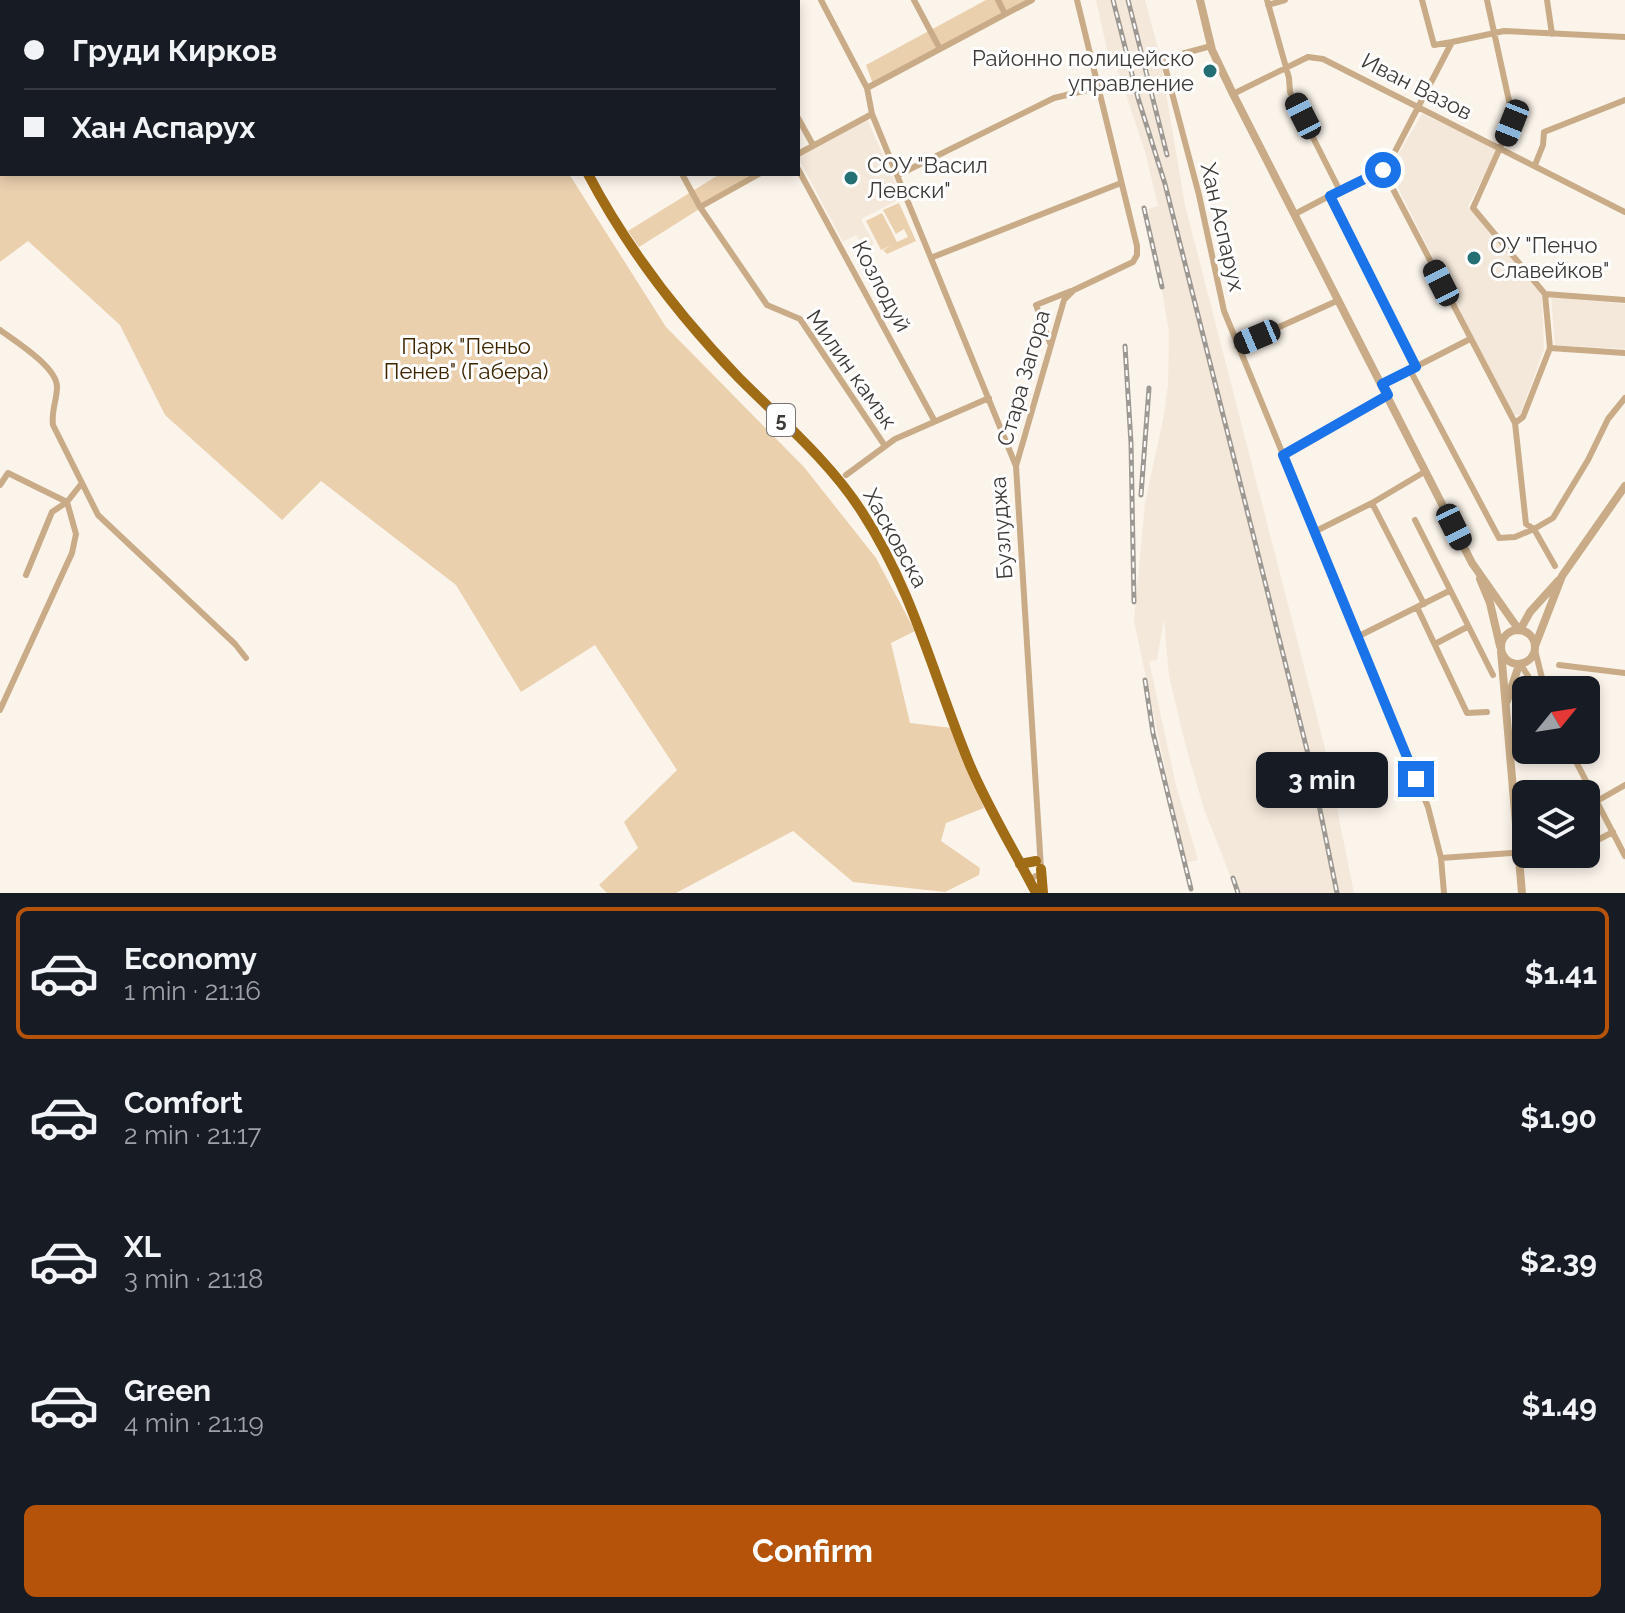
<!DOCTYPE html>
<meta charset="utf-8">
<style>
:root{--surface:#171b24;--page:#242831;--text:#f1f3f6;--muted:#9ea1a6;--line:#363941;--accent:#b45309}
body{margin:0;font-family:Raleway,sans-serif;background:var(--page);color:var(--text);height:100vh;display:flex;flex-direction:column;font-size:30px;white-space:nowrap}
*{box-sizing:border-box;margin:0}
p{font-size:26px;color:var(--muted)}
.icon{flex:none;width:44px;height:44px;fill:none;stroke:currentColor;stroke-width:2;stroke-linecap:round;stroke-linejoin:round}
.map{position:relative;height:893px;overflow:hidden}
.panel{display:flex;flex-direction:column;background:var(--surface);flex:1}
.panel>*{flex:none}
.hud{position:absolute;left:0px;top:0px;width:800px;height:176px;box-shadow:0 4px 12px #0003;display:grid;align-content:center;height:176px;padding:0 24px;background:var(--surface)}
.needle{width:52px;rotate:60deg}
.tools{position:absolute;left:1512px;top:676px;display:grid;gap:16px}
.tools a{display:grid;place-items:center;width:88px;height:88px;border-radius:12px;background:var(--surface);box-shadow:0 4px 12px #0003;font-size:40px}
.end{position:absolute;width:36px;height:36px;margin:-18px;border:10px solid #1a73e8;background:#fff;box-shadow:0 0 0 4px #fff}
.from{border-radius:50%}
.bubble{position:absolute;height:56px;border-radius:12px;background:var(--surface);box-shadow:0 4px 12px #0003;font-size:26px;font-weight:700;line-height:56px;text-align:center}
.car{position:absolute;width:24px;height:48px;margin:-24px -12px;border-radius:10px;box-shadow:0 0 6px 2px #0007;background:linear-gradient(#222 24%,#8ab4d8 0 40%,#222 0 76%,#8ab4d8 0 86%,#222 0)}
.hud b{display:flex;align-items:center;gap:28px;height:76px;font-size:30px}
.hud b+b{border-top:2px solid var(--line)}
.hud i{width:20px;height:20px;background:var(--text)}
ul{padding:14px 0 0;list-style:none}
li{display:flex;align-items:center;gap:24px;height:132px;margin:0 16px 12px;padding:0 8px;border:4px solid transparent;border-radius:12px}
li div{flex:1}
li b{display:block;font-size:30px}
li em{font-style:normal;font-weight:700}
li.active{border-color:var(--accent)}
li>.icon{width:72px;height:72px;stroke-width:1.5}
.button{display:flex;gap:16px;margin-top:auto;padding:16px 24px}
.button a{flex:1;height:92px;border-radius:12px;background:var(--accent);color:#fff;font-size:32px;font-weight:700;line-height:92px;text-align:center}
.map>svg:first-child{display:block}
.built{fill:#f4e8da}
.green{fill:#ebd0ae}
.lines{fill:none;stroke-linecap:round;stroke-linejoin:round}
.minor{stroke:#c9ac87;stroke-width:6}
.tertiary{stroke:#c9ac87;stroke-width:8}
.primary{stroke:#a16c16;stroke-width:10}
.rail-casing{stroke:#9d9892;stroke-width:5}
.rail{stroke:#fff;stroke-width:2;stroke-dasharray:6;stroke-linecap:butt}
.route{stroke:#1a73e8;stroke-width:10}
.poi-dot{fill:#246f73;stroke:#fff;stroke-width:3}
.labels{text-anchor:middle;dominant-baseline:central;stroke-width:6;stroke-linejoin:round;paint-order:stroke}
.shield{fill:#fff;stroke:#777573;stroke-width:2}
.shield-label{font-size:20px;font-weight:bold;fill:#3d3a37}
.poi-label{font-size:22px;fill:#3d3a37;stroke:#fff;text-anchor:start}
.street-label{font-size:22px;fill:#3d3a37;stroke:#fff}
.park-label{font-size:22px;fill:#3d2500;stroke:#fff}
</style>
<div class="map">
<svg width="1625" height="893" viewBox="0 0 1625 893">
<rect width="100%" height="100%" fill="#fbf4eb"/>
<path class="built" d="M1096,0H1145L1159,52L1185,205L1324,744L1354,893H1237L1204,809L1186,747L1169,676L1164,619L1157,660L1149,661L1176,785L1198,860L1185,863L1134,621L1145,503L1164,415L1168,385L1169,332L1148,209L1158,206L1146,155L1117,68L1110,63Z
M1422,114L1498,149L1468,206L1542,296L1544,349L1520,415H1512L1389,170Z
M867,119L902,198L861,219L874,244L865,249L856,235L843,242L798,157Z
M1551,297L1625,304V349L1555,345Z"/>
<path class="green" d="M0,0H492L493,2H2V174H569L666,327L804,467L876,558L915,631L891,643L910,723L952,728L984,808L946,823L941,841L980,868L979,875L945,892L853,882L793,831L676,893H607L599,885L638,848L624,822L677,770L595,645L521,692L456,585L321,481L282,520L165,415L120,325L28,241L0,262Z
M986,0H1035L873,84L866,65Z
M720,174H755L639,247L628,231Z
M899,203L916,241L887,254L883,250L892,245L881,250L866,221L882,213L897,242L908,237L904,229L896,234L883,210Z"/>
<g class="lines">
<path class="minor" d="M596,0L597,2
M665,0L666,2
M735,0L736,2
M821,0L867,88L872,114L1016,466L1041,869L1039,874L1029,880
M914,0L940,49
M998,0L1005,14
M1267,0L1289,78L1290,92L1340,191
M1422,0L1434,45L1452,42
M1487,0L1513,119L1473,208L1545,294L1550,348L1523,417L1515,423L1526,524L1534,529L1553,518L1588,460L1608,419L1625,398
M1547,0L1552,34
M1268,5L1285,0
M1211,46L1163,59L1199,195L1224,311L1428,807L1441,858L1444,893
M867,88L1032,0
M1233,94L1308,57L1323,59L1625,212
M798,118L813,145
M798,154L872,114
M1535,165L1543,145L1544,132L1625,100
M798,169L934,420
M1383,170L1515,423
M682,174L700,207L767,305L800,319L885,446
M898,175L1054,98L1096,88
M1330,196L1416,367
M700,207L759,174
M1295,214L1388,165L1452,42L1504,31L1625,37
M933,257L1121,183
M1545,294L1625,300
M0,330C15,341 57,367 57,387C57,400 51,411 53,425L98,515L235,644L246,658
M1050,343L1036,305L1071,291
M1237,346L1339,300
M1550,348L1625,353
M1410,370L1499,538L1515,537L1534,529L1555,566
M1382,384L1470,339
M1283,455L1387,395
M1016,466L1064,300L1074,290L1133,262L1137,255V246L1077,0
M846,475L895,439L989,398
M0,485L8,473L67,502L52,512L26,575
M1372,503L1424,604
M1415,520L1493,675
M1314,532L1372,503L1426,471
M1417,607L1467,713L1487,712
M1357,637L1449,591
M1435,644L1467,627
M1535,650L1545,690
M1521,665L1537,690
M1559,665L1625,673
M0,710L72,553L76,534L67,502L82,483
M1570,750L1625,856
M1597,801L1625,785
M1586,846L1613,832
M1441,858L1526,852"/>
<path class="tertiary" d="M1200,0L1212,50L1233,94L1472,563L1519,630
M1480,579L1490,603L1500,646
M1501 647a17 17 0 1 1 34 0a17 17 0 1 1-34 0Z
M1520,630L1530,612L1559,580
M1535,646L1562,576L1625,486
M1501,651L1522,893
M1512,691L1520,687L1534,686
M1507,701L1519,665"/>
<path class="primary" d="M502,0L503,2
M588,174C628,250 679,316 739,378C781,420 830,462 862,512C913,590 934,678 969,763C988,808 1014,850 1036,893
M1020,864L1036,861
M1041,869L1043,893"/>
<g class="rail-casing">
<path id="rail" d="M1113,0L1138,98L1165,184L1253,534L1311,766L1337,893
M1128,0L1167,155
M1144,208L1162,287
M1125,346L1131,443L1134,602
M1141,495L1149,388
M1145,680L1153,733L1191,889
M1233,878L1238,893"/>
</g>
<use href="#rail" class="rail"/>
</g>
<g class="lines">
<path class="route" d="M1383,170L1330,196L1416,367L1382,384L1388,395L1283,455L1416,779"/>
</g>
<g class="poi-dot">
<circle cx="1210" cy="71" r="8"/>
<circle cx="851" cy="178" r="8"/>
<circle cx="1474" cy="258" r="8"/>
</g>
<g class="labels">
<rect class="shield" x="767" y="404" width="28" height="32" rx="6"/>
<g class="shield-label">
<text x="781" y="420">5</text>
</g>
<g class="poi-label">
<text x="1194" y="58" text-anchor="end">Районно полицейско<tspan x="1194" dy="25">управление</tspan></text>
<text x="867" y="165">СОУ "Васил<tspan x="867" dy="25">Левски"</tspan></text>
<text x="1490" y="245">ОУ "Пенчо<tspan x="1490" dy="25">Славейков"</tspan></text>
</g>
<g class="street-label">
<text transform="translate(1417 86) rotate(27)">Иван Вазов</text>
<text transform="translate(1223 227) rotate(77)">Хан Аспарух</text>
<text transform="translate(882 286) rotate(62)">Козлодуй</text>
<text transform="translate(852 369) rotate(55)">Милин камък</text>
<text transform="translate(1023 378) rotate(-74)">Стара Загора</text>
<text transform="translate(1001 528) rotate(-94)">Бузлуджа</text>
<text transform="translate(896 538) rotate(61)">Хасковска</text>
</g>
<g class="park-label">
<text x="466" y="346">Парк "Пеньо<tspan x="466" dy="25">Пенев" (Габера)</tspan></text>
</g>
</g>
</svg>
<div class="tools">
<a><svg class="needle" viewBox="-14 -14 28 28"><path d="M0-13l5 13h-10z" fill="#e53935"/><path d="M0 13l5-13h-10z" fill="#9ea1a6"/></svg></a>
<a><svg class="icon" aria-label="layers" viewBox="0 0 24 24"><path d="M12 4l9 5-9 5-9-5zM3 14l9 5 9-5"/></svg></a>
</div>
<i class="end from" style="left:1383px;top:170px"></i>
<i class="end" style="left:1416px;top:779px"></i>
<div class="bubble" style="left:1256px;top:752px;width:132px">3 min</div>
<i class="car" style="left:1303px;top:116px;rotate:333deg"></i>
<i class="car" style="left:1512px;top:123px;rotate:202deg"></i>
<i class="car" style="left:1441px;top:283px;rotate:333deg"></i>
<i class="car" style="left:1257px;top:337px;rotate:247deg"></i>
<i class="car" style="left:1454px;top:527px;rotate:154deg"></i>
<div class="hud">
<b><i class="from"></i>Груди Кирков</b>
<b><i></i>Хан Аспарух</b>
</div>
</div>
<section class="panel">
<ul>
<li class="active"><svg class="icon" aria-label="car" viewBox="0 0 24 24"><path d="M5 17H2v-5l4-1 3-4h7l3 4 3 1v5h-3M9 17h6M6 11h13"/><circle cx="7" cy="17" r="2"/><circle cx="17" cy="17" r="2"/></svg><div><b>Economy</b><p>1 min · 21:16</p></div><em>$1.41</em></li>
<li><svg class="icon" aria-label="car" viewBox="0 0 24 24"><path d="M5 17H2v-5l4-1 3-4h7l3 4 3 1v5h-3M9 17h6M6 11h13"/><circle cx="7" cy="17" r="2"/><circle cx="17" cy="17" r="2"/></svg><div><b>Comfort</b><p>2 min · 21:17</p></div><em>$1.90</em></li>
<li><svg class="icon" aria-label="car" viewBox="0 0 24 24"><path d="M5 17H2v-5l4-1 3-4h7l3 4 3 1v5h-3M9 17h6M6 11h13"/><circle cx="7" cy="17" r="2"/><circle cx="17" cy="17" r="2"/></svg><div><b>XL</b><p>3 min · 21:18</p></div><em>$2.39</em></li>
<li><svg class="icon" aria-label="car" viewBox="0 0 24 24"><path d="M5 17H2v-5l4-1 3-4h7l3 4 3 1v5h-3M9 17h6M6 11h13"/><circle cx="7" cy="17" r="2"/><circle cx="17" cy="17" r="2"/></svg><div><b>Green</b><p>4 min · 21:19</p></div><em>$1.49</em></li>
</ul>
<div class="button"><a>Confirm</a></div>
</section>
